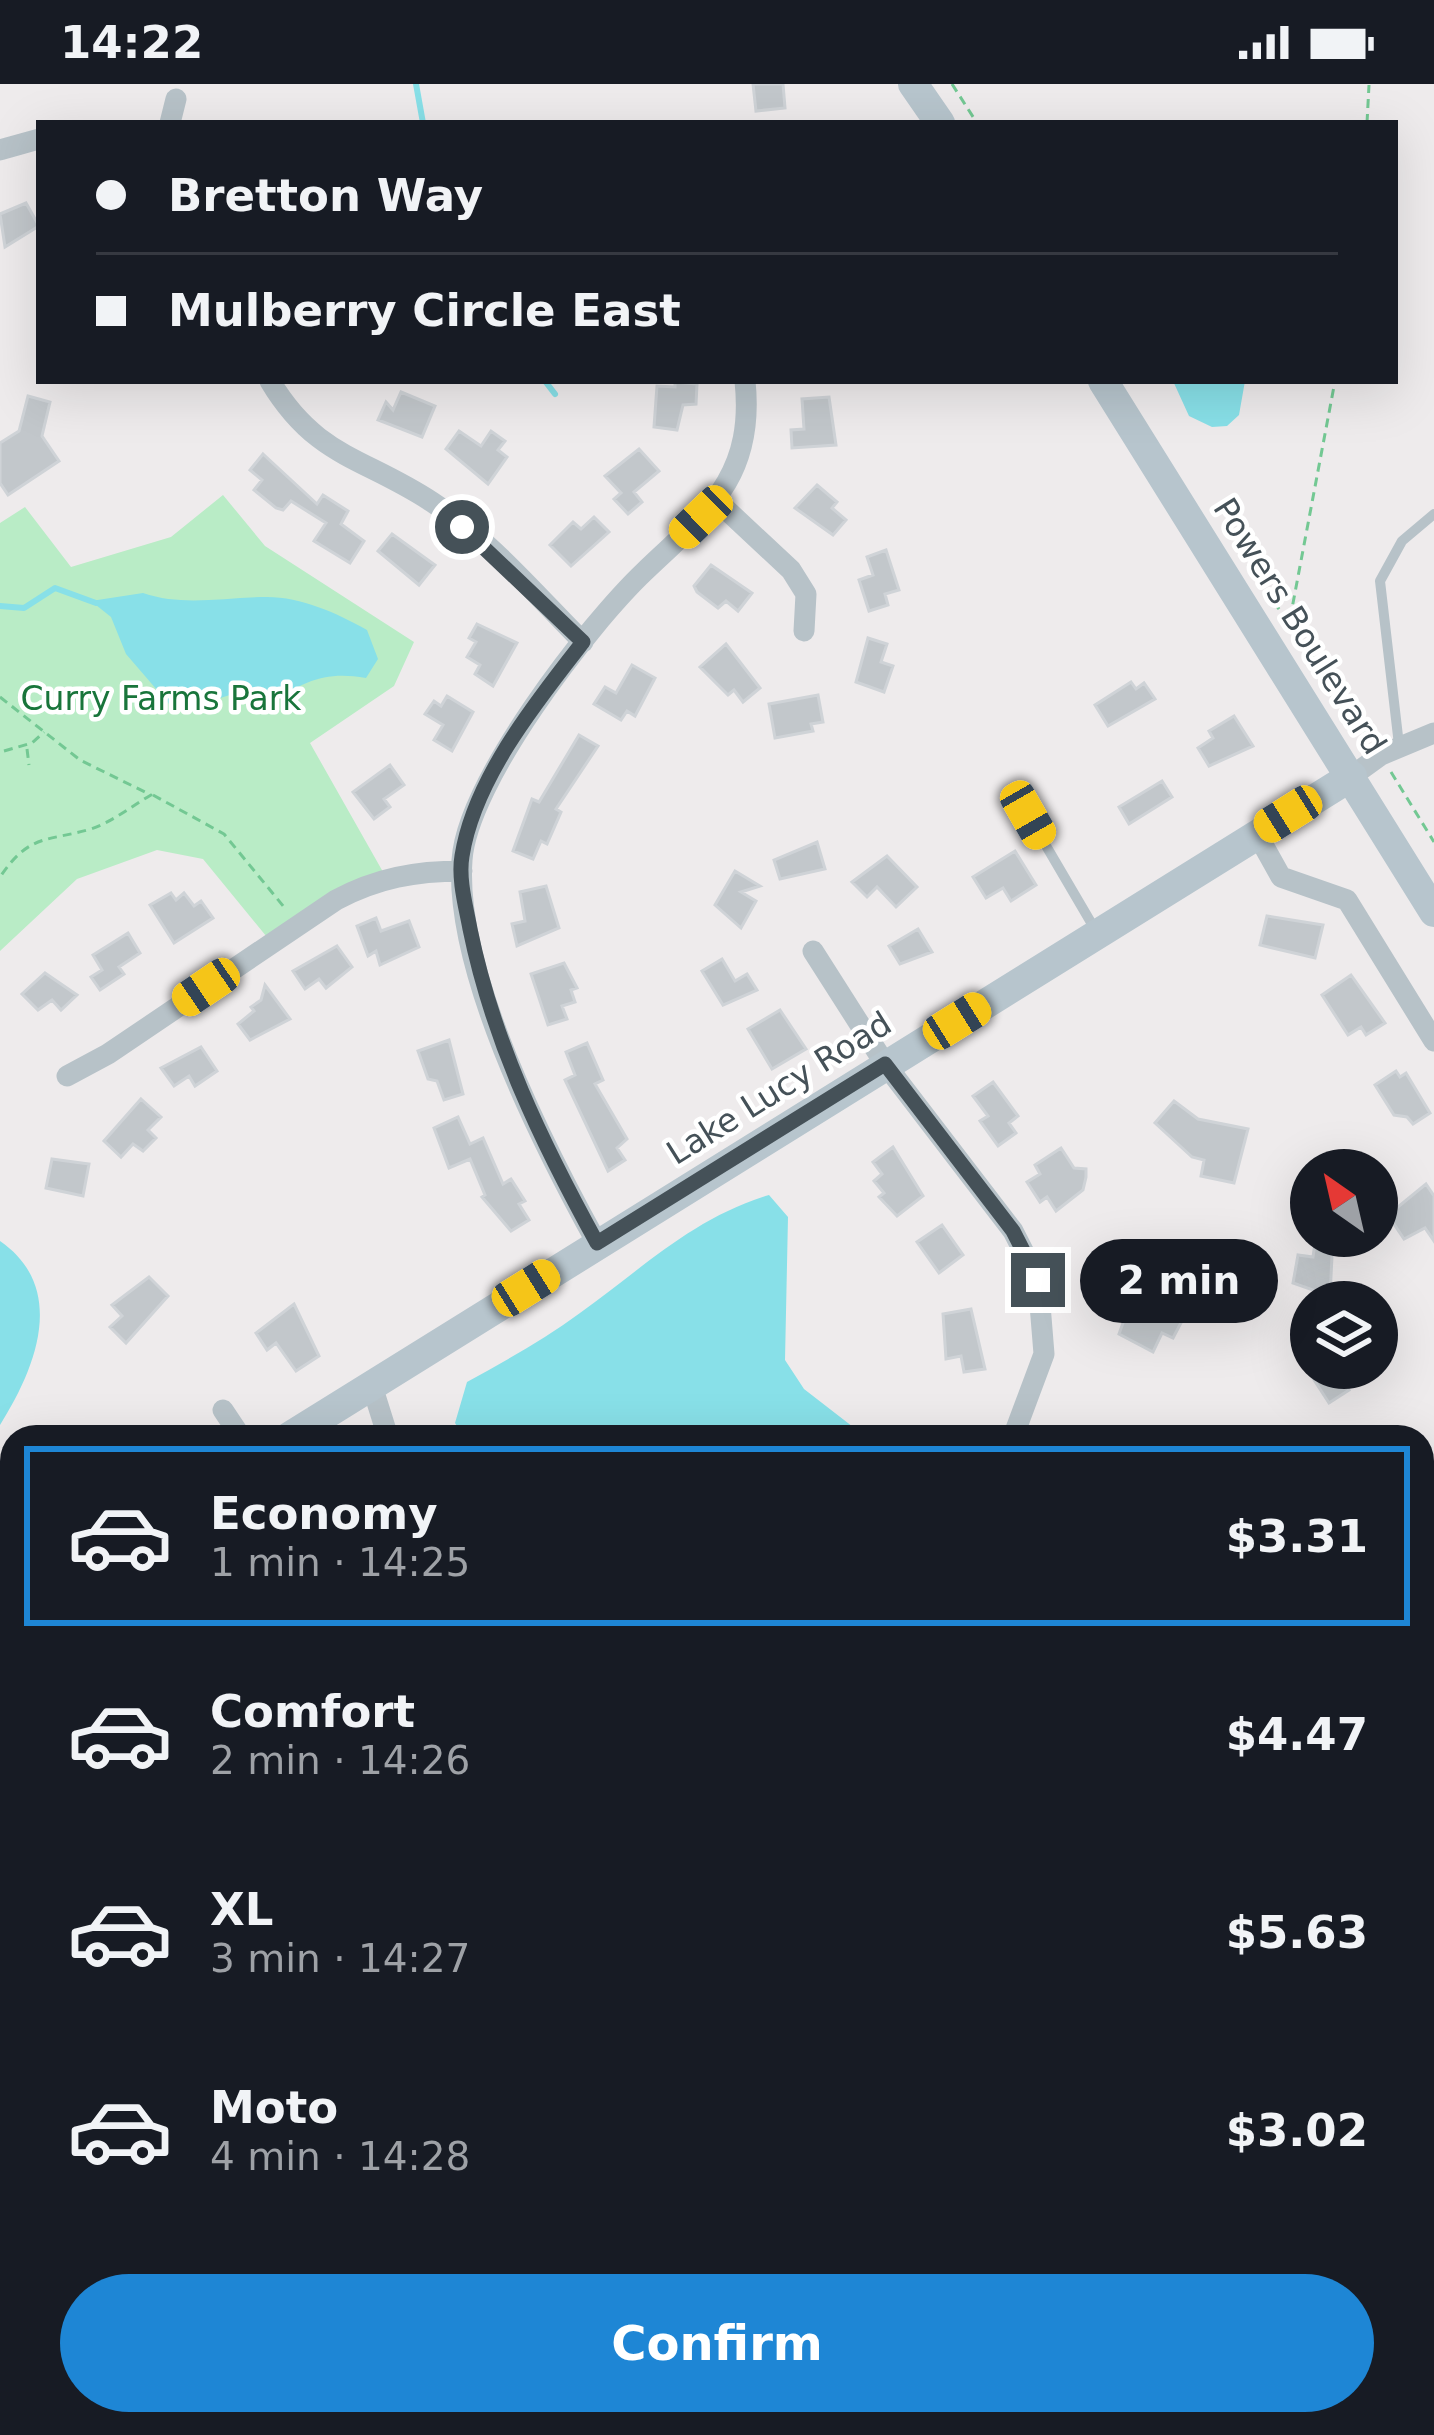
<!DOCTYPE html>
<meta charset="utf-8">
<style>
:root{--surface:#171b24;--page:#20242c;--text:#f1f3f6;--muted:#9ea1a6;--line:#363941;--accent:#1e86d5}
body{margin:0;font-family:"DejaVu Sans",sans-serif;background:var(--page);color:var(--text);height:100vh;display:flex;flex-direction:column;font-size:45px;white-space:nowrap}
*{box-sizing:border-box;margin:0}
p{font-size:39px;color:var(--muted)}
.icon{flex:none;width:66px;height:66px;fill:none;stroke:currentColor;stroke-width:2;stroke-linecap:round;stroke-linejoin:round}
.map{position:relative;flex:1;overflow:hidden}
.panel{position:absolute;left:0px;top:1341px;width:1434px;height:1011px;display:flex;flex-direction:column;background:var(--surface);border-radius:36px 36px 0 0;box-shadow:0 12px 48px #0002}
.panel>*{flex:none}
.guide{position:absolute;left:36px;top:36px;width:1362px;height:264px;border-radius:0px;box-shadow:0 12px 48px #0002;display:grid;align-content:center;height:264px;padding:0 60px;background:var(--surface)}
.needle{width:78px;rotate:326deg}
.tools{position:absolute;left:1290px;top:1065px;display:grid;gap:24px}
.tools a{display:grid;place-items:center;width:108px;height:108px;border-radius:50%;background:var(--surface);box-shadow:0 12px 48px #0002;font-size:60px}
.end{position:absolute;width:54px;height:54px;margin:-27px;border:15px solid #455158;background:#fff;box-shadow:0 0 0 6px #fff}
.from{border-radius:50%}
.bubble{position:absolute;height:84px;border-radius:42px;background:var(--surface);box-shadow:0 12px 48px #0002;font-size:39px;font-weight:600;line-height:84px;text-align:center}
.car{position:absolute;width:36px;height:72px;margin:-36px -18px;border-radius:15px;box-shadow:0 0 9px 3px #0007;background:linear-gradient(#f5c518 24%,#345 0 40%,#f5c518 0 76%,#345 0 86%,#f5c518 0)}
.guide b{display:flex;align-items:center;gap:42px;height:114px;font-size:45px}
.guide b+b{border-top:3px solid var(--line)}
.guide i{width:30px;height:30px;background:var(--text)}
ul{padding:21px 0 0;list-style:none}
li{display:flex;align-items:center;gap:36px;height:180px;margin:0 24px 18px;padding:0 36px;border:6px solid transparent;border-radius:0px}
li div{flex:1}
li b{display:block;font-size:45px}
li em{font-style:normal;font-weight:600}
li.selected{border-color:var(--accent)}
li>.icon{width:108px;height:108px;stroke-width:1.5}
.action{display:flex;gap:24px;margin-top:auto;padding:24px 60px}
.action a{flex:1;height:138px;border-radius:72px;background:var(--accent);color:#fff;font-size:48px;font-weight:600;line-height:138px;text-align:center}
.status{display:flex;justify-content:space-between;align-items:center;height:84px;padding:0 60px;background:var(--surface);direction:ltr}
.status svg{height:33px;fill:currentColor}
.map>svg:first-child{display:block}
.green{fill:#b9ecc6}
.water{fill:#88e0e8}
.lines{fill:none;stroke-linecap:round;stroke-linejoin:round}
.stream{stroke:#88e0e8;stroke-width:6}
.building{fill:#c2c7cb;stroke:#cfd3d7;stroke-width:3}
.path{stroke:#73c893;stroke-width:3;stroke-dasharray:9 6;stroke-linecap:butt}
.lane{stroke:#b7c2c8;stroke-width:10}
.street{stroke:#b7c2c8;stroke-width:21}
.secondary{stroke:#b7c5cd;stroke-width:30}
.route{stroke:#455158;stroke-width:15}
.labels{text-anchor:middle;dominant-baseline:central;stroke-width:9;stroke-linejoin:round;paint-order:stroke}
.street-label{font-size:33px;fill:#455158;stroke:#fff}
.park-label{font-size:33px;fill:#19753b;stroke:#fff}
</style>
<div class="status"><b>14:22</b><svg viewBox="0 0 49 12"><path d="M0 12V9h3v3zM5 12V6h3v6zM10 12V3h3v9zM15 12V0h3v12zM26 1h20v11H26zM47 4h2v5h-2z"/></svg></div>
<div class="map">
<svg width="1434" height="2351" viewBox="0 0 1434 2351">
<rect width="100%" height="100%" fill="#eeebec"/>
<path class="green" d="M223,411L265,462L414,558L394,602L310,659L387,795L271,858L203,775L157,766L77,795L0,867V439L25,423L71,483L171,453Z
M468,2340H717L703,2351H457Z
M758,2340H952L946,2351H779Z"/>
<path class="water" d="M1173,297H1245L1239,331L1227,342L1212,343L1189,332Z
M143,509C184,523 224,513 267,513C301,513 337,529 367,546L378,575L366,594C326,587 305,597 272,618L233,610L176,628L126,570L111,533L91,517Z
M769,1111L788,1133L785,1276L804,1305L866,1353H464L455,1339L467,1298C505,1277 545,1255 580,1229C643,1184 693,1134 769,1111Z
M0,1157C68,1204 36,1284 0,1341Z
M12,2222V2340H273L275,2351H0V2258Z"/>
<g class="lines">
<path class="stream" d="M416,0L423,39
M545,297L555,310
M0,522L24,524L55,504L96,519"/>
</g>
<path class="building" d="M753,0H783L785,24L756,27Z
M26,119L39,142L5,163L0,130Z
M675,298L697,300L696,320L683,321L677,346L654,343L657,302L675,303Z
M401,308L435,322L422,353L378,336L386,318L393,326Z
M28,312L50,318L42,352L59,377L8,411L0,399V359L19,347Z
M829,313L836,361L792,364L791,346L804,345L802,315Z
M459,347L481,362L491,347L505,357L498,366L507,373L488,400L446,365Z
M639,365L659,387L634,408L642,418L628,430L614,415L621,409L605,392Z
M263,370L317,420L323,411L348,427L341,440L364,457L350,479L314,457L326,439L291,417L283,426L276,424L254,406L262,396L250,386Z
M817,401L837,418L832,424L846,436L833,451L795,424Z
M594,433L609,448L571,482L550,461L573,438L581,445Z
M392,450L435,481L419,501L378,467Z
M886,466L899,506L885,510L888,521L869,527L859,496L873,491L867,473Z
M711,481L752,509L738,527L726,517L718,524L697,508L694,502Z
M477,540L517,559L493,602L475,590L480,581L467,573L476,558L469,554Z
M868,554L887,560L881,578L893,582L884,608L856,598Z
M726,560L760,604L743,618L734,606L728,611L700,583Z
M632,581L655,594L635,632L627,627L621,636L594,620L605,603L616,609Z
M1131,598L1136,605L1144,599L1155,615L1108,642L1095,621Z
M818,611L823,638L811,640L813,647L775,654L769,620Z
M447,612L473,628L452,667L434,656L443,641L425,630L434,617L441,622Z
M1234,632L1253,662L1209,682L1198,664L1213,654L1209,647Z
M579,651L598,662L556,725L561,728L547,760L541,757L533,775L513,767L532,715L539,718Z
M390,681L404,701L384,715L390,723L374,735L353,708Z
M1162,697L1172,713L1129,740L1119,723Z
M817,758L825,785L780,795L774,776Z
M1015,767L1036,801L1011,817L1003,804L986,814L973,793Z
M887,772L917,803L896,823L877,803L867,813L852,798Z
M735,787L760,802L741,808L756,817L741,844L715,821Z
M546,802L559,844L517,862L512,840L525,837L520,808Z
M171,809L176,816L184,809L194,822L201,817L213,834L174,859L150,821Z
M1267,832L1323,841L1315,874L1260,861Z
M376,834L381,847L409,837L419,863L380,881L376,867L368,872L357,842Z
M918,845L932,868L900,880L889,862Z
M128,849L140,869L119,883L124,890L100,906L91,893L102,886L93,871Z
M337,862L352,883L326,904L319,895L305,905L293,887Z
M722,875L735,897L747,890L757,906L723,921L702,887Z
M564,879L577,904L571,906L575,918L562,922L567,935L548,941L531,890Z
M45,889L77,911L61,926L52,916L38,926L22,910Z
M1351,891L1385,939L1366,951L1361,943L1348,951L1322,911Z
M265,901L290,935L250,956L238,940L254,927L251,923L261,916Z
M780,926L806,965L772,985L748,945Z
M449,956L463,1010L444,1016L437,997L428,995L418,967Z
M587,959L603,996L595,1000L627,1055L617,1064L625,1076L608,1087L565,996L575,991L566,968Z
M201,963L217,987L195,1002L189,992L174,1002L161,984Z
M1396,987L1400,993L1406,989L1430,1029L1413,1040L1407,1033L1394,1031L1375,1001Z
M993,998L1018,1032L1009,1039L1016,1049L998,1062L980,1037L988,1032L973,1012Z
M141,1015L161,1033L148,1046L156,1054L143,1067L133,1060L121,1073L104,1057Z
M1174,1017L1198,1035L1248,1045L1234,1099L1201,1092L1204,1076L1192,1073L1155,1039Z
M458,1033L470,1060L483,1054L503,1100L511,1095L525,1117L519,1120L529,1136L511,1147L482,1113L485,1111L470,1075L449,1084L434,1044Z
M893,1063L923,1112L897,1132L879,1113L884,1109L874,1097L882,1090L873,1078Z
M1061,1064L1074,1084L1086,1085V1093L1083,1106L1056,1127L1047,1113L1040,1118L1027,1098L1040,1090L1035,1081Z
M52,1075L89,1080L83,1112L46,1104Z
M1426,1100L1434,1112V1157L1425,1144L1404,1155L1388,1131Z
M942,1141L963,1171L939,1189L917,1158Z
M1316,1152H1333L1330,1212L1293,1199L1298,1171L1313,1173Z
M149,1193L168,1212L126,1259L110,1243L122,1232L112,1221Z
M294,1220L319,1272L296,1287L276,1259L267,1266L256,1249Z
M1145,1220L1184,1233L1173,1254L1162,1249L1153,1268L1119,1250L1128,1225L1142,1226Z
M971,1225L985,1285L964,1288L961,1272L946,1275L943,1230Z
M1311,1254V1284H1334L1349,1306L1329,1319L1294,1265Z"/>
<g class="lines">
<path class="path" d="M952,0L977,39
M1367,39L1369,1
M1248,481L1370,655
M1290,535L1335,297
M0,613L80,676L151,711C132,722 112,738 91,745C46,758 30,749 0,793
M27,665L29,681
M4,667L32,659L44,648
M1391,688L1434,758
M153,711L224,750L284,823"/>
<path class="lane" d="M1399,661L1380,497L1402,457L1434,430
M1028,731L1096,847"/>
<path class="street" d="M170,39L176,15
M0,66L39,55
M270,297C316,374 364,373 432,418C488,454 536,511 583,558
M715,415L791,486L806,510L804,547
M1352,692L1381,671L1434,649
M1257,750L1281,793L1347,816L1434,957
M813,867L885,980L1013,1147L1038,1196L1044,1270L1013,1353
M67,992L108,970L336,816C377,794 416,787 462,787
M597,1159C544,1063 454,887 462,776C467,698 588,541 645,487C708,427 755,392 745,297
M372,1302L388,1353
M223,1326L241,1353
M1235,2340L1242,2351"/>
<path class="secondary" d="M913,0L940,39
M1103,297L1434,828
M289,1353L1352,692
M0,1533L12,1525"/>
</g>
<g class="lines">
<path class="route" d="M462,443L583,558C536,618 474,695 462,772C458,795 466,823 470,845C493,958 542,1059 597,1159L885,980L1013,1147L1038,1196"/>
</g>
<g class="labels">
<g class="street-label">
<text transform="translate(1300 542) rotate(58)">Powers Boulevard</text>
<text transform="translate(779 1004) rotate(-32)">Lake Lucy Road</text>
</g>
<g class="park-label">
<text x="161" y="614">Curry Farms Park</text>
</g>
</g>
</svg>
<div class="tools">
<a><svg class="needle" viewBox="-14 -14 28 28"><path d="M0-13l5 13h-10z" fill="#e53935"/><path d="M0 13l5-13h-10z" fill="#9ea1a6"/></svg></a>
<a><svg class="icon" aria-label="layers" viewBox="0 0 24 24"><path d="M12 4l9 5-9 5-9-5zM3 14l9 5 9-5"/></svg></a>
</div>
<i class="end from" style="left:462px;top:443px"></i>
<i class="end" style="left:1038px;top:1196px"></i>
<div class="bubble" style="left:1080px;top:1155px;width:198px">2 min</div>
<i class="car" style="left:701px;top:433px;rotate:226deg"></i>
<i class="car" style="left:1288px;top:730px;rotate:238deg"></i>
<i class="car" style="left:1028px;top:731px;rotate:150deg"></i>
<i class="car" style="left:206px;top:903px;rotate:236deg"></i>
<i class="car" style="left:957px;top:937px;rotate:58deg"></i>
<i class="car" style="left:526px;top:1204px;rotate:58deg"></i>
<div class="guide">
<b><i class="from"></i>Bretton Way</b>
<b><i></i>Mulberry Circle East</b>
</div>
<section class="panel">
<ul>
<li class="selected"><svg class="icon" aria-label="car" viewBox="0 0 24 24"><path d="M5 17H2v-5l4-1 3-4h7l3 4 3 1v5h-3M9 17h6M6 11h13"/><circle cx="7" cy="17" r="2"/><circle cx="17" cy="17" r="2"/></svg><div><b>Economy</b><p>1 min · 14:25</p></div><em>$3.31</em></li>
<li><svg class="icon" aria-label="car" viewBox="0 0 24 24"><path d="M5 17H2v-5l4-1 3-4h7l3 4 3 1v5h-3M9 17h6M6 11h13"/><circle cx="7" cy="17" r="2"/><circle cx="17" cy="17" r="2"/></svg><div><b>Comfort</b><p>2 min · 14:26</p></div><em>$4.47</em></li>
<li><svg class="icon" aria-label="car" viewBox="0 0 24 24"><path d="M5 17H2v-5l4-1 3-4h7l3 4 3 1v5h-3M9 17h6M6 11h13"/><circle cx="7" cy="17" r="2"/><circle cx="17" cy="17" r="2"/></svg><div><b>XL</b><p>3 min · 14:27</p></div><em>$5.63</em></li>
<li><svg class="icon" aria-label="car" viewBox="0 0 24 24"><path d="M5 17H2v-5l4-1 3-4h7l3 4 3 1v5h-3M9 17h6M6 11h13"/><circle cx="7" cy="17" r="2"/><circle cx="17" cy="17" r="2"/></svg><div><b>Moto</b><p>4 min · 14:28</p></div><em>$3.02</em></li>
</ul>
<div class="action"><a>Confirm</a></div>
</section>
</div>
